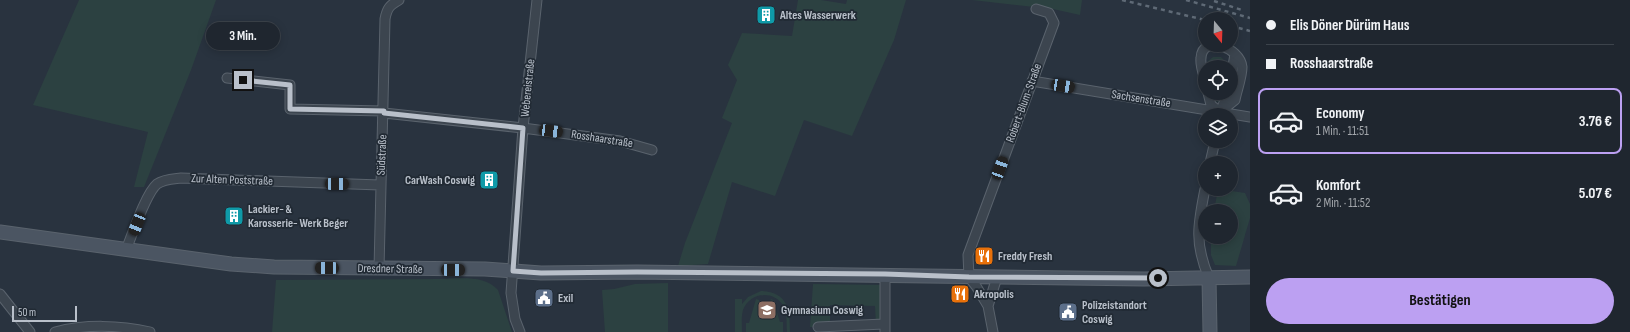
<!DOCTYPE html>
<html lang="de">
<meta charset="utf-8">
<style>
:root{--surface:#1f262f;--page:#2c323b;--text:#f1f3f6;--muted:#a1a5aa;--line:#3c434b;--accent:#bca0f2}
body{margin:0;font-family:"Sofia Sans Condensed",sans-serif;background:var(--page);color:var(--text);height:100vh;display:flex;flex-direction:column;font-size:15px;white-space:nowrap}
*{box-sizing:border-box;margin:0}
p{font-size:13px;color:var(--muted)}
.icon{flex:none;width:22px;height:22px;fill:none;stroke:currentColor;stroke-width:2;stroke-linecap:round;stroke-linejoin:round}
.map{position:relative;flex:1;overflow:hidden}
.sheet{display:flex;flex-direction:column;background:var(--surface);width:380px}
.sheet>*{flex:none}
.top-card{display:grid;align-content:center;height:88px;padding:0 16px;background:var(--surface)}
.needle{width:26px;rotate:161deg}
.controls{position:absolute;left:1198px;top:12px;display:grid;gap:8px}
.controls a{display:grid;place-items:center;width:40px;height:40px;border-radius:50%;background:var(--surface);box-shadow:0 2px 10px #0003,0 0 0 1px var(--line);font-size:20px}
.scale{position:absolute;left:12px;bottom:10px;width:65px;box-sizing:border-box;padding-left:4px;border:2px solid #b9c0ca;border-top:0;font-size:11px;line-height:14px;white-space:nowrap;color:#b9c0ca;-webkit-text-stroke:3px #212a34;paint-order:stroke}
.end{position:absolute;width:18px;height:18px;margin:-9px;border:5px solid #b9c0ca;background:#111;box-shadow:0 0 0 2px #111}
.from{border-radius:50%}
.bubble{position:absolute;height:28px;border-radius:14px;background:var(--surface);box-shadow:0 2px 10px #0003,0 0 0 1px var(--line);font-size:13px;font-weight:700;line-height:28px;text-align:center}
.car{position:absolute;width:12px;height:24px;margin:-12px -6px;border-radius:5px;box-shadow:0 0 3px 1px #0007;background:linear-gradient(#222 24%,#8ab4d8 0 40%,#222 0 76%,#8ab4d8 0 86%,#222 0)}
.top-card b{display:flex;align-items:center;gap:14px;height:38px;font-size:15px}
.top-card b+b{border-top:1px solid var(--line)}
.top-card i{width:10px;height:10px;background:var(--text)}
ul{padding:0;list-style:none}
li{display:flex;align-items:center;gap:12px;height:66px;margin:0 8px 6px;padding:0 8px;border:2px solid transparent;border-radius:8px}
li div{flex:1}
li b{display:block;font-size:15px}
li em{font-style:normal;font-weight:700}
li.selected{border-color:var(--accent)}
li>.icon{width:36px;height:36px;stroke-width:1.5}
.primary-button{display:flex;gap:8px;margin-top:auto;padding:8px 16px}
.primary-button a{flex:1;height:46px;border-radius:24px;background:var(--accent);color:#111;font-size:16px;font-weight:700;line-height:46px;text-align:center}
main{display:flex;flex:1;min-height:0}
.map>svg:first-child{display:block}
.green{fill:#2c4141}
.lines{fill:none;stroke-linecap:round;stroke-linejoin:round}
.street-casing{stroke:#5a636d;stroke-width:11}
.secondary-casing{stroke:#5a636d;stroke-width:15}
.street{stroke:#3c454f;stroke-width:9}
.secondary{stroke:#4b5562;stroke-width:13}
.rail{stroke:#5f6a76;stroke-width:2.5;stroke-dasharray:4 4;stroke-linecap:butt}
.route{stroke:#b9c0ca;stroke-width:5}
.labels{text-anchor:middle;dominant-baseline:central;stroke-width:3.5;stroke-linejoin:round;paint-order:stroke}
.poi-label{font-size:12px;font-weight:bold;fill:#b9c0ca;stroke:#212a34;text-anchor:start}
.street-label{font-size:12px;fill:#b9c0ca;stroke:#212a34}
</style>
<main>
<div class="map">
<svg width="1250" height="332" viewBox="0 0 1250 332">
<rect width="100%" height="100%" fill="#29333f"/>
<path class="green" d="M79,0H216L191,70L144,187H134L148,132L33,105Z
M798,0H821L846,4L847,0H906L894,40L852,136L804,120L775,196L732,182L708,264L678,266L685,243L732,123L722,118L737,80L728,65L742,33L792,36Z
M972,0H1082L1080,15L1035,5L1034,7Z
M1213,57H1221L1226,62L1227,67H1207V62Z
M1211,93H1222L1221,102L1213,101Z
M1218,189L1245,193L1250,204V218L1236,266L1215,265L1211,255V237H1231V211H1214Z
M439,279C458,279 484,274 498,290L512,332H272L276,280Z
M668,283V332H605L602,290L614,289L635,284Z
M813,284L885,285L884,324L876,325L875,306L830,305V327H810Z
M761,291C788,292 790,310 790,332H787C786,323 788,312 783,305C772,289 749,293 743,310C741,317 742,325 742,332H735V299H742V304L748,297Z
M756,299L759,300V301H770L771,299L773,300L780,322H783V332H746V323H749Z"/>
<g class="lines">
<g class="street-casing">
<path id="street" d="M227,78L290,85V109L384,111
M1231,78L1235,54
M1205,80C1203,73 1200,65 1201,58C1202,34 1240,47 1242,67C1242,77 1237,90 1235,100L1220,112
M1032,81L1250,117
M1208,93L1211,105L1219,111
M1221,110L1228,93
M384,113L523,128L620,141L652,150
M1210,163L1215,141
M1205,189C1198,224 1194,243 1209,278
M126,250C132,235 146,193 157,184C164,179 173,179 181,178L380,185
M379,269L385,19C387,8 390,5 399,0
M997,277L988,306L976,286L969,277L968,255L1054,23L1049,13L1036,9
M0,294L30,332
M988,306L993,332
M818,327L884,324
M55,332C85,324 120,325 150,332
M520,332L515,319L511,293L523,128L537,0
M885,332V274"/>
</g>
<g class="secondary-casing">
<path id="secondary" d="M0,232L231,264L274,267L485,269L541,273L637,272L1144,279L1250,277
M1209,278L1210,332"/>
</g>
<use href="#street" class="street"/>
<use href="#secondary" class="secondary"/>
<path class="rail" d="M1122,0L1205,20
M1186,0L1250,18
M1214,1L1242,10
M1231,26L1250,31"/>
</g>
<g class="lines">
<path class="route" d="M243,80L290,85V109L384,111V113L523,128L513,271L541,273L637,272L885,274L969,277L1158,278"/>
</g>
<defs>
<g id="building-square" transform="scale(1)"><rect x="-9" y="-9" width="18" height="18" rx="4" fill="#0f9aa8" stroke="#212a34"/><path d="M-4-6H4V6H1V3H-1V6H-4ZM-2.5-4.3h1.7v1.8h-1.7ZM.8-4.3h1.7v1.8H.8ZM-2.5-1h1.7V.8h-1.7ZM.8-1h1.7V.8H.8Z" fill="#fff"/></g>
<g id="restaurant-square" transform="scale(1)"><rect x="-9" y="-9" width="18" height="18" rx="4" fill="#e8710a" stroke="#212a34"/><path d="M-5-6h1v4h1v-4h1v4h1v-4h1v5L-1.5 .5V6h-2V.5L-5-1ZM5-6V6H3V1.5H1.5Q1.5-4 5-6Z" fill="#fff"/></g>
<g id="civic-square" transform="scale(1)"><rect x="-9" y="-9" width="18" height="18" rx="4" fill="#5c6f8a" stroke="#212a34"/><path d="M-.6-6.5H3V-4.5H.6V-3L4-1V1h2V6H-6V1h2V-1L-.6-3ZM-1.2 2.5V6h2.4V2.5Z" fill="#fff"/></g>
<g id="school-square" transform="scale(1)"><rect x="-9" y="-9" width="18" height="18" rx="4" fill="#8d6e63" stroke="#212a34"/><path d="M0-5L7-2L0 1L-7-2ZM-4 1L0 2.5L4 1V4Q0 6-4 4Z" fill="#fff"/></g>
</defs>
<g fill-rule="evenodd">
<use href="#building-square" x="766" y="15"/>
<use href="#building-square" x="489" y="180"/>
<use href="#building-square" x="234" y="216"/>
<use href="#restaurant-square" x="984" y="256"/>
<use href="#restaurant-square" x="960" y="294"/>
<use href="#civic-square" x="544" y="298"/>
<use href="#school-square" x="767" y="310"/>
<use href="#civic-square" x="1068" y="312"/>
</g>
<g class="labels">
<g class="poi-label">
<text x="780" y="15">Altes Wasserwerk</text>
<text x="475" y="180" text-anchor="end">CarWash Coswig</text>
<text x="248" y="209">Lackier- &amp;<tspan x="248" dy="14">Karosserie- Werk Beger</tspan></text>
<text x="998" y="256">Freddy Fresh</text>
<text x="974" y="294">Akropolis</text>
<text x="558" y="298">Exil</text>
<text x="1082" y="305">Polizeistandort<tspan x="1082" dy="14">Coswig</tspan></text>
<text x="781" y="310">Gymnasium Coswig</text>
</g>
<g class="street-label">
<text transform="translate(528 88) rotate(-84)">Webereistraße</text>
<text transform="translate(1141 99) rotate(9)">Sachsenstraße</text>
<text transform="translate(1024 103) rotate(-70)">Robert-Blum-Straße</text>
<text transform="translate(602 139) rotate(9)">Rosshaarstraße</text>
<text transform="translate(382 155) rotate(-87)">Südstraße</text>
<text transform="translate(232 180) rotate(2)">Zur Alten Poststraße</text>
<text transform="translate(390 269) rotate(1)">Dresdner Straße</text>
</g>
</g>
</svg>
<div class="controls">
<a><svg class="needle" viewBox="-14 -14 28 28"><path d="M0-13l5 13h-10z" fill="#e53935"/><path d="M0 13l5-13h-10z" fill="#a1a5aa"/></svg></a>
<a><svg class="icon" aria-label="locate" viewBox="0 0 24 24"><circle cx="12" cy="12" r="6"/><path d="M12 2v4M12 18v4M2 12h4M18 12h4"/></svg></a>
<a><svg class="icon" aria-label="layers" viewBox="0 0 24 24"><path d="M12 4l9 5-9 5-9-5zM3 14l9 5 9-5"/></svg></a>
<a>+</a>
<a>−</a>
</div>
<div class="scale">50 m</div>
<i class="end from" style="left:1158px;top:278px"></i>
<i class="end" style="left:243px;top:80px"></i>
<div class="bubble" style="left:206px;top:22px;width:74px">3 Min.</div>
<i class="car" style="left:1063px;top:86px;rotate:99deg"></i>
<i class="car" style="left:551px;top:131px;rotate:97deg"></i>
<i class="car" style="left:1000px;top:168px;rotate:20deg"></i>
<i class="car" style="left:337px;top:184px;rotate:91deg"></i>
<i class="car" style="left:137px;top:224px;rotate:202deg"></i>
<i class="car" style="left:327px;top:268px;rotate:271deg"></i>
<i class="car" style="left:453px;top:270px;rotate:90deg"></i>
</div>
<section class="sheet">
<div class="top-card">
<b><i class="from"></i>Elis Döner Dürüm Haus</b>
<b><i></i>Rosshaarstraße</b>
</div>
<ul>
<li class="selected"><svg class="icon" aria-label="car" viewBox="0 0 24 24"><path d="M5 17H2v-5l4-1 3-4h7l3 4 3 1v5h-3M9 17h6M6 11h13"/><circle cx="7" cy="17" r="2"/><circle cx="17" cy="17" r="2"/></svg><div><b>Economy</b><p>1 Min. · 11:51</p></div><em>3.76 €</em></li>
<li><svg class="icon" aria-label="car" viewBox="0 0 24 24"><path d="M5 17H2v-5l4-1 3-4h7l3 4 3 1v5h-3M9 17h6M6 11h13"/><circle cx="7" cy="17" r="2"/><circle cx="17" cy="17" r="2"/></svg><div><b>Komfort</b><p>2 Min. · 11:52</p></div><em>5.07 €</em></li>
</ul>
<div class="primary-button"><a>Bestätigen</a></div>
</section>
</main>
